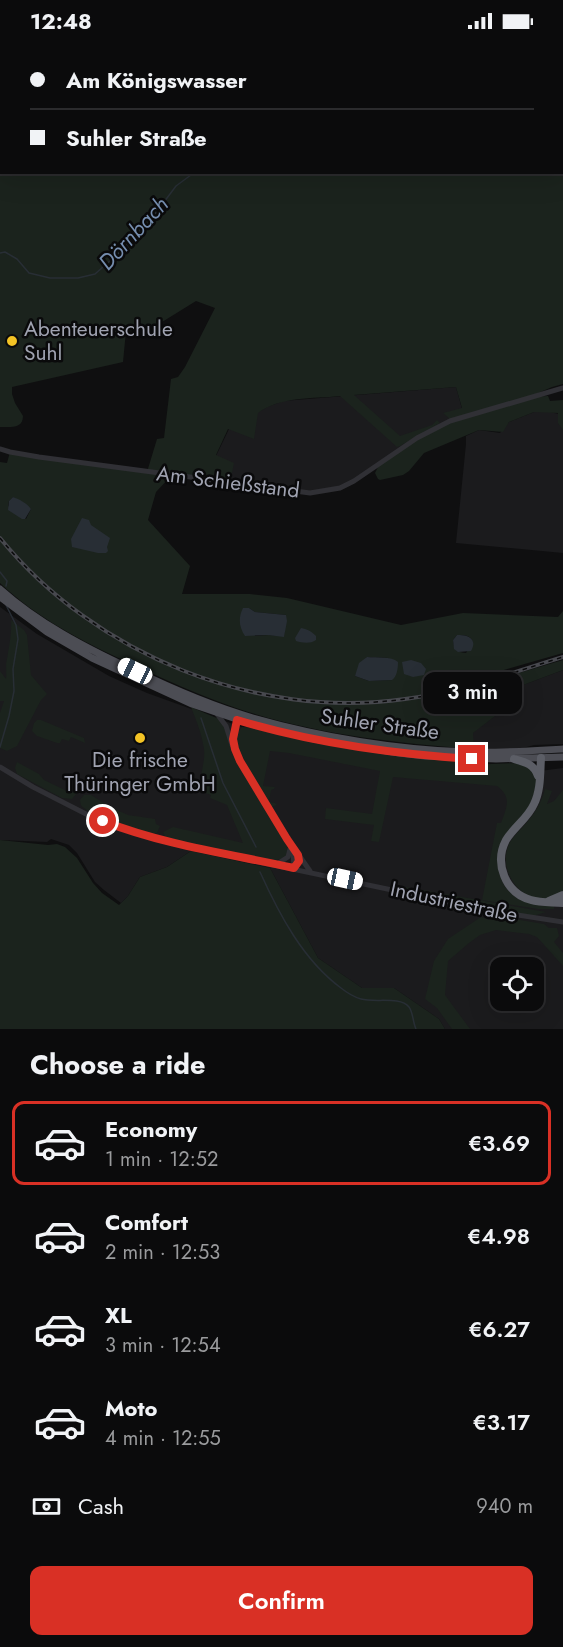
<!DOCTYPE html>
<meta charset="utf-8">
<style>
:root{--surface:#0b0b0c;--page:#19191a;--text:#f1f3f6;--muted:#9a9b9d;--line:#2b2b2d;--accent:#d93025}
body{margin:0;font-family:Jost,sans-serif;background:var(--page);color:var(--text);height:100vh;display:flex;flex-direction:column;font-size:22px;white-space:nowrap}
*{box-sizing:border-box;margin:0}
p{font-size:20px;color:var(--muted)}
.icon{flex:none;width:33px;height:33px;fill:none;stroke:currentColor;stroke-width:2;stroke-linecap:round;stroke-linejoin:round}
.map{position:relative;height:987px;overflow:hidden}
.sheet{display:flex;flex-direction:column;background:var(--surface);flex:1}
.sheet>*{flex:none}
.hud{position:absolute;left:0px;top:0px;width:564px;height:132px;box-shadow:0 6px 24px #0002,0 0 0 2px var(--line);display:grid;align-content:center;height:132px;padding:0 30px;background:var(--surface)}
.buttons{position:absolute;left:490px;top:915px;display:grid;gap:12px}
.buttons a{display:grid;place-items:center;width:54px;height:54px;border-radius:12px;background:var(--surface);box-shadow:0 6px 24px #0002,0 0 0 2px var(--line);font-size:30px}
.end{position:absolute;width:27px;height:27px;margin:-14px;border:8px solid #d93025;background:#fff;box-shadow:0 0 0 3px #fff}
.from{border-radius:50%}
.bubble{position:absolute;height:42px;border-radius:12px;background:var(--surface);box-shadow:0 6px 24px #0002,0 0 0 2px var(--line);font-size:20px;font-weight:600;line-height:42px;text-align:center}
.car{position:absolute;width:18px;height:36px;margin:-18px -9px;border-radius:8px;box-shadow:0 0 4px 2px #0007;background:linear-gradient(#fff 24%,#345 0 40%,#fff 0 76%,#345 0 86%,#fff 0)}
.hud b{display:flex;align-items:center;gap:21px;height:57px;font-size:22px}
.hud b+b{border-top:2px solid var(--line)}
.hud i{width:15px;height:15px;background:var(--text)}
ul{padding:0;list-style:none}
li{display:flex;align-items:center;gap:18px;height:84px;margin:0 12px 9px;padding:0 18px;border:3px solid transparent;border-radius:12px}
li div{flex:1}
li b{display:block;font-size:22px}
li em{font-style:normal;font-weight:600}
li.selected{border-color:var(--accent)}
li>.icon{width:54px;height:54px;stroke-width:1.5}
h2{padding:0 30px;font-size:27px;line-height:72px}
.pay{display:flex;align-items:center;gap:15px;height:66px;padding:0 30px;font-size:22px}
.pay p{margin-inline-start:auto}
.primary-button{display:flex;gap:12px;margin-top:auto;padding:12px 30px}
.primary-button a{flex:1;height:69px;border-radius:12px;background:var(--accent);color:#fff;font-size:24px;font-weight:600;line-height:69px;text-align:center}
.status{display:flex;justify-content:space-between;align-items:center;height:42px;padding:0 30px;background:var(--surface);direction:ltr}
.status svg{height:16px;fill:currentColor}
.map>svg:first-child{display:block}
.built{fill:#1b1b1d;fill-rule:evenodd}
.green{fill:#1b231d;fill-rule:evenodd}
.water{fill:#282e35}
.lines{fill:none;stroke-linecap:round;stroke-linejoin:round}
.stream{stroke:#282e35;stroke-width:1.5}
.minor{stroke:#303035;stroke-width:5}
.major{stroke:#4c4d54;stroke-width:7}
.highway{stroke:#5c5e66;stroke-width:8}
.rail-casing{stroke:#47484e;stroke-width:4}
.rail{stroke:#0a0a0b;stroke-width:1.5;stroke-dasharray:4.5;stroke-linecap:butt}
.route{stroke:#d93025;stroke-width:8}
.poi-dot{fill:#f3c325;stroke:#0a0a0b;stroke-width:2}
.labels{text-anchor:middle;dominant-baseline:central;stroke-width:5;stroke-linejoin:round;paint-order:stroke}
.poi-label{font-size:21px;fill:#a0a3b1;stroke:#0a0a0b;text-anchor:start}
.street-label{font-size:21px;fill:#a0a3b1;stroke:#0a0a0b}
.water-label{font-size:22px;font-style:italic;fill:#758dae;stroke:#0a0a0b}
</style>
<div class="status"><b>12:48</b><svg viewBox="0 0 49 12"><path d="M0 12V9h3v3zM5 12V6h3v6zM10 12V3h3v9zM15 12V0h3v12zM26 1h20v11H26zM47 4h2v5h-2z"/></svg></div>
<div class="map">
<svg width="563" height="987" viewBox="0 0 563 987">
<rect width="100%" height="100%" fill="#0f0f10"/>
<path class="built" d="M456,345L464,374L340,446L310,451L230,441L216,414L229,387L267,365L283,359Z
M534,370H550L563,373V511L456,501L466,402V394L479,388L500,391L509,380Z
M0,565L37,592L109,634L147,651L314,711L516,732L563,726V987H445L439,977L394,946H362L318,916L270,826L191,809L167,825L140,835L128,854L121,861L104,848L95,840L77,811L69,803L51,797L47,800L0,798ZM501,926H534V958H501Z
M563,628V702L534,703L519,707H474L472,691L507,665L501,651Z"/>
<path class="green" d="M0,0H563V342L552,345L529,355L548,354L550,359L563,358V388L558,381V371L534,370L509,380L503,390L479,388L424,411L409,429L403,433L380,438L378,437L375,431L379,423L450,377L443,371L462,366L456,345L354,353L400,394L432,383L437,378L440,381L400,404L397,405L340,354C313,357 281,354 258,371L254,397L228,387L216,413L234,421L230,441L165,433L170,435L156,450L148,478L190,524L182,552H250L287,556L401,583L463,571L558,575L563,569V611L441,646L444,653L563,618V628L502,651L507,665L473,691L474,707C394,701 313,692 236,666C199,653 163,637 127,620C82,599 37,576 0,541V420L7,421L10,410L147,430L157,397L164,396L171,337L178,335L185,325L215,266L196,259L154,285L126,289L123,320L12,345V352L15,361L23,374C23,387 10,385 0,385ZM2,2H562V130H2ZM13,455L31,467L26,477L8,464L9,459ZM249,566L255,570L286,573L284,594L268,593L255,594ZM457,593C465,593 470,593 473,600L466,611C455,610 454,607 453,598ZM367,615L389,616L392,638L369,639L355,634Z
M11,578L24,588L27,593L31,633L47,652L41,658L17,704L7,709L0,706V671L4,659H0V629L6,637C7,631 5,623 7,617C9,604 12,592 11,578Z
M191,665L221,678L239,721L288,806L286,814L281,817L274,818L235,812L166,796L163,790L173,785L243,801L227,763L210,756L211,753L203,750C197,736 206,721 204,707C202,692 196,678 191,665Z
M37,678H41L84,696L85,701L71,695L69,699L62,697L60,701H57L37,694L32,689L34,681Z
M242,685C264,685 287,695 309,698C366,707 424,715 482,722C492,723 521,719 528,723C530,725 532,727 534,730C546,749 508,798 498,815C497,851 521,865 554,864V867H538L482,858L497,781H501C507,765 512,755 497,744L393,735L379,800L371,799L374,783L325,777L326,766L372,772L380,729L289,711L270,709L263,744L275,745L274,747L271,748L269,760L275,761L277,763L271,765L256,741L239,707L236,698L237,691Z
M17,720L39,732L44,738L69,750H73L76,746L80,747L72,757L62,756L17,732L15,726Z
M545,747L552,749L547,762L554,759L563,748V850C555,854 546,858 536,856C515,852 500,825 508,805C511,795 521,788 528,779C536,770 542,759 545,747Z
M84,753H91L110,765L128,773L155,777L156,782L160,784L157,791C145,795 95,775 84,766C80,763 81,763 80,758Z
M0,798L48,803L57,802L65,805L77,816L93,841L102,851L119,863L128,854L140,835L167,825L191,809L270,826L318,916L362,946H394L439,977L445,987H0Z
M394,843L546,870L533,874L508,870L407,848Z
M495,874L544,882L549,886H557L559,894L554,900L563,911V924L537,895L529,892L496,888L480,893L469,901L448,919L445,953L470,987H452L437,966L425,957L434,919L448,897L481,875L490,878Z"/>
<path class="water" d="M13,455C19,457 28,462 31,467L25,477H22L8,468L9,459Z
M82,476L89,478L91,483L110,496L107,505L108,509L106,511H98L72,505L71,497Z
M243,566H249L255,570L286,573L287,579L284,595L268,593L245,594C239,585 238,576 243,566Z
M301,586C307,587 311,589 316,594V598C310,602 303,601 296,599L295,596Z
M457,593C468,592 478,597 471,609L458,610L454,607L453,598Z
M367,615C377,616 391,614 398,620C398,626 397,635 392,638L369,639L355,634L359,621Z
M411,618L421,621L426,627L424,633L413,635L404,632L402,620Z"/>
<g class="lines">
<path class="stream" d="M542,2L545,0
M0,211L5,210L17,217L29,231L50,236H78L95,232L119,211L149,180L176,144L195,130
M0,530L7,539L6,544
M201,676L223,741L256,805
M0,705L9,674L14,649L13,627L18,597L16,583L6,563
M260,830C279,872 303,918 341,946C346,950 354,955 361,957C375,961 400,954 409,965C413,970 413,981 416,987"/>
<path class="minor" d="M0,407L10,410L39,415L310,451L340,446L354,439L417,396L450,379L563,346
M217,672L226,684L232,703
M237,678C232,694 234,704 240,719L289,801L293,809L294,826
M0,725L33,745L86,772L121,786L153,796L249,818L492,869L563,880
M294,806L310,829
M277,822L288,815L290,807"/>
<path class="major" d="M0,547C38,581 84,605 131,627C170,646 211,664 253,676C320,695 398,708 468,710C500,711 531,709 563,707
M0,555L47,590L92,616L192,662L251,682L314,697L399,711L425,714L496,717L563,715"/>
<path class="highway" d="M541,716C540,731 541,748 534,762C528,776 514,785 506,798C494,821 505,851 531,858C541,861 552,860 563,861
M514,717C525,720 534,722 538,734
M549,859L563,853"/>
<g class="rail-casing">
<path id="rail" d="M0,496C95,613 256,678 405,657C459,650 511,631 563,615"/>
</g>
<use href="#rail" class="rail"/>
</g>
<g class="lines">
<path class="route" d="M103,779C164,803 230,812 294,826L299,819L298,813L287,797L240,719L235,707L233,697L237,678C313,701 393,712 472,717"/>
</g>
<g class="poi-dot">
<circle cx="12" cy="299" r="6"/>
<circle cx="140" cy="696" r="6"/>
</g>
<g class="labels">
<g class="poi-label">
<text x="24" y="287">Abenteuerschule<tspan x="24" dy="24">Suhl</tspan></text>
<text x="140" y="718" text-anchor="middle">Die frische<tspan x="140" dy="24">Thüringer GmbH</tspan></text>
</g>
<g class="street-label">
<text transform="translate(228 440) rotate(7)">Am Schießstand</text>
<text transform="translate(380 682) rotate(8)">Suhler Straße</text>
<text transform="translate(454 860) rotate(12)">Industriestraße</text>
</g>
<g class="water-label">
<text transform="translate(133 191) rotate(-47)">Dörnbach</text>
</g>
</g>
</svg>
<div class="buttons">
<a><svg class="icon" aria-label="locate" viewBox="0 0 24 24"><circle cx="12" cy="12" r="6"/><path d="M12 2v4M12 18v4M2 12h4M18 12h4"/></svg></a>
</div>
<i class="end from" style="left:103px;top:779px"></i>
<i class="end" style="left:472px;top:717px"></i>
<div class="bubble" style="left:423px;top:630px;width:99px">3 min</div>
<i class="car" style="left:135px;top:629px;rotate:295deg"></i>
<i class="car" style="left:345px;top:837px;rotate:102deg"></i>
<div class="hud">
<b><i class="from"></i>Am Königswasser</b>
<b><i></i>Suhler Straße</b>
</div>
</div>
<section class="sheet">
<h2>Choose a ride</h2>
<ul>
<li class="selected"><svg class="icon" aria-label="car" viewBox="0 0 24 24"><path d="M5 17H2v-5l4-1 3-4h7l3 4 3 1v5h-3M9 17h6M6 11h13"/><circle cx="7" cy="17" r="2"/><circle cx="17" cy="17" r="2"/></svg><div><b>Economy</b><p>1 min · 12:52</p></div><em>€3.69</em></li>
<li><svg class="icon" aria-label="car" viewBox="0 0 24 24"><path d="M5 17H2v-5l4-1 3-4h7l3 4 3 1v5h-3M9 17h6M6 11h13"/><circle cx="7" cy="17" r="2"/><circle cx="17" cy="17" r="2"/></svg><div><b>Comfort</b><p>2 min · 12:53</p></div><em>€4.98</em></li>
<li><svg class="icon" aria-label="car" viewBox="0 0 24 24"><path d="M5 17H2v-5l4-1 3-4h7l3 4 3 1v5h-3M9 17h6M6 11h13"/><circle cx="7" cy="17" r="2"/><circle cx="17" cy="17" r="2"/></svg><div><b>XL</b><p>3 min · 12:54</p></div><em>€6.27</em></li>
<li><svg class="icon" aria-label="car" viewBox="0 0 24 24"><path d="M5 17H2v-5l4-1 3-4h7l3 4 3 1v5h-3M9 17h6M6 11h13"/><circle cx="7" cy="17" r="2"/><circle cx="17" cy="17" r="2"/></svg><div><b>Moto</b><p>4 min · 12:55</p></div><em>€3.17</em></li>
</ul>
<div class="pay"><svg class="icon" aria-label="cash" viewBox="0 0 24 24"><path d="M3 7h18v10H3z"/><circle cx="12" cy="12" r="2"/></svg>Cash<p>940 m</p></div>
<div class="primary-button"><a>Confirm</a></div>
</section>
